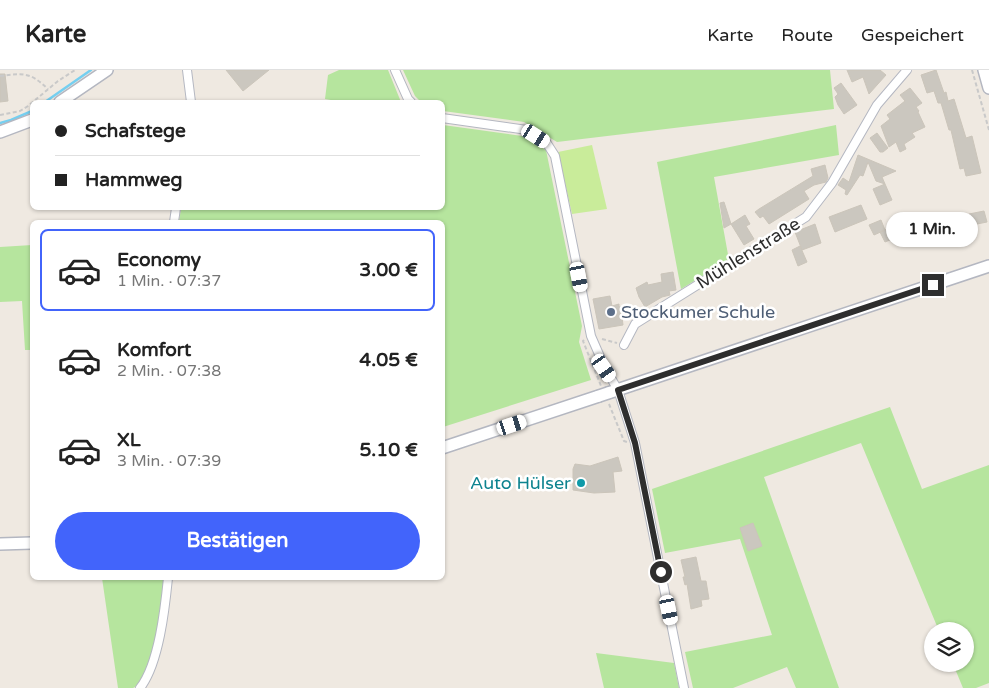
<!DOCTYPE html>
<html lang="de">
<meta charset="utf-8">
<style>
:root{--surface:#fff;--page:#f6f6f6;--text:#222;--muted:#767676;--line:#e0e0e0;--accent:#4264fb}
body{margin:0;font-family:"Varela Round",sans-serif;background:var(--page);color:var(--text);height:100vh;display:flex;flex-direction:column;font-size:19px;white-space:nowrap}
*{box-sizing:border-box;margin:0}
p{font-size:16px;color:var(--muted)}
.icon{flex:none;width:28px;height:28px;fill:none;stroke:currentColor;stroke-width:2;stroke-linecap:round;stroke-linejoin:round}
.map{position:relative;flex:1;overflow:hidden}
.sheet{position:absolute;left:30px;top:150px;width:415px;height:360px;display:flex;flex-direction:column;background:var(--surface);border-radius:8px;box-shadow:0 1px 4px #0004}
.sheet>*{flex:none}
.banner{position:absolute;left:30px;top:30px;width:415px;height:110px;border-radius:8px;box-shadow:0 1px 4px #0004;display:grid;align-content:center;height:110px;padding:0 25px;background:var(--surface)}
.fabs{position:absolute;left:924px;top:552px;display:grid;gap:10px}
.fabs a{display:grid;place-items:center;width:50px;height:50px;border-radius:50%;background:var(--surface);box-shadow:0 1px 4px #0004;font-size:25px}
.end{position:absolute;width:22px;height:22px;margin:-11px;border:6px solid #2e2e2e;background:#fff;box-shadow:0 0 0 2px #fff}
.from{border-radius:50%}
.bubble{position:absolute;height:35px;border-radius:18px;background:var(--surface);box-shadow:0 1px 4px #0004;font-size:16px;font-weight:800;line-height:35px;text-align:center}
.car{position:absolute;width:15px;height:30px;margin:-15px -8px;border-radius:6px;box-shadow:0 0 4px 1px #0007;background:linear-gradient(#fff 24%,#345 0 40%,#fff 0 76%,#345 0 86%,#fff 0)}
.banner b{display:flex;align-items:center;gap:18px;height:48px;font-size:19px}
.banner b+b{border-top:1px solid var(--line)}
.banner i{width:12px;height:12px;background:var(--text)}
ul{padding:9px 0 0;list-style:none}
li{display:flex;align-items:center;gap:15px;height:82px;margin:0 10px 8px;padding:0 15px;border:2px solid transparent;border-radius:8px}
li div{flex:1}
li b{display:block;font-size:19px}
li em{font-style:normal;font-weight:800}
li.on{border-color:var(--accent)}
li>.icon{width:45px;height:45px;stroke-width:1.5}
.primary-button{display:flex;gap:10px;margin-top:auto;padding:10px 25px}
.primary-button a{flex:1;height:58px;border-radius:30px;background:var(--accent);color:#fff;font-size:20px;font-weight:800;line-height:58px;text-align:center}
header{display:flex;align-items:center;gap:30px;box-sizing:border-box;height:70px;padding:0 25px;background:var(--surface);border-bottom:1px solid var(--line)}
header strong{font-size:24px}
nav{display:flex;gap:28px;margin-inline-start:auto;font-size:18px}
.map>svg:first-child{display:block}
.green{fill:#b6e59e}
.pitch{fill:#c9ec9a}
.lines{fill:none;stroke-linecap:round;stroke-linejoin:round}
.stream{stroke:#75cff0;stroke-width:2.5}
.building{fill:#cbc7bf;stroke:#cbc5ba}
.street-casing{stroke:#b4b7c1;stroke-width:10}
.secondary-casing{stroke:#b4b7c1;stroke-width:14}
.path{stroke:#c9c9c9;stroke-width:2;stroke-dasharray:4 2.5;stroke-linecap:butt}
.street{stroke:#fff;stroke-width:8}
.secondary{stroke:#fff;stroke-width:11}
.secondary-bridge-casing{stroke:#b4b7c1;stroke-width:14;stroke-linecap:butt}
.secondary-bridge{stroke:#fff;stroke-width:11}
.route{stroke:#2e2e2e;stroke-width:6}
.service-dot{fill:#5c6f8a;stroke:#fff;stroke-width:2}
.culture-dot{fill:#0f9aa8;stroke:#fff;stroke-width:2}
.labels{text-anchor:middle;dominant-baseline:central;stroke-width:5;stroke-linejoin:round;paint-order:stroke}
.street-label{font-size:18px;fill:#2e2e2e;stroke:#fff}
.service-label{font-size:18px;fill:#4e5e75;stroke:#fff;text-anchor:start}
.culture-label{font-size:18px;fill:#0d838f;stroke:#fff;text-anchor:end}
</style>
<header>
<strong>Karte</strong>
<nav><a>Karte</a><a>Route</a><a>Gespeichert</a></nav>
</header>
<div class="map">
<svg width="989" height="618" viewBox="0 0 989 618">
<rect width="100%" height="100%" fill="#efe9e1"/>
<path class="green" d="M339,0H388L401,32H342L325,29L328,5Z
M403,0H830L834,39L557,72L524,52L443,41L442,32H421L415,26Z
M443,55L522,66L546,80L582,256L579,272L591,310L443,357L442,152H179L181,138H442Z
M836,55L839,85L714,107L729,190L681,219L657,92Z
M32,175V280H25L22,231L0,232V177Z
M890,337L922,419L989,395V613L976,618H963L953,594H965V561H939L861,373L764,407L839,618H796L787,597L733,618H693L685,582L772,565L740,469L665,483L652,419Z
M102,508H165C163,527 153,612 133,618C129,618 122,618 118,618Z
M596,583L674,593L679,618H604Z"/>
<path class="pitch" d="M592,75L607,139L572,144L558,82Z"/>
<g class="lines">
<path class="stream" d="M45,32L91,0
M0,53L11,50L32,41"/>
</g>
<path class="building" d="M226,0H269L243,21Z
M847,0H880L886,5L869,24L863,7L852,12Z
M936,0L944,23L946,22L948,31L954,29L966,68L972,66L981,103L966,106L964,98L960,99L951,60H949L941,33H938L934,21L927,23L921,5Z
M0,4H5L8,31L0,32Z
M841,13L857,35L844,44L838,35L835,27L838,24L834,18Z
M910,18L922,33L916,37L919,41L918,42L925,57L912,63L915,67L904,74L906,79L900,82L896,72L889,77L881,56L890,49L887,45L905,31L900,25Z
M877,63L888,78L883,82H880L870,68Z
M858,85L896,101L882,107L885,114L876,111L868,92L863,106L860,105L847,125L845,124L846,120L838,115L843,108L849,112Z
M825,95L828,108L826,112L814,115L804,121L809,129L769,154L763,146L760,148L755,142L759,139L813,106L811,99Z
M885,114L892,130L880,135L873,119Z
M724,132L731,154L745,145L750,154L746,156L754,169L744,175L731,154L724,158L720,133Z
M861,135L867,149L835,162L829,147Z
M984,141L987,152L972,155L974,163L963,166V163L949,166L946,153L970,147L969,144Z
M881,150L885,160L874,165L869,155Z
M815,154L821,173L802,180L795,162Z
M897,155L902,165L885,172L880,162Z
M800,176L807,192L798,196L792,180Z
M673,202L676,220L669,221L670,225L662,227L645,237L639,227L636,218L647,212L648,215L662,212L661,204Z
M610,226L612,236L619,234V237L626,236L628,246L622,247L623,255L599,259L593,229Z
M618,387L622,401L613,402L615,422L594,423L573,420V399L575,394L590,396Z
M753,453L762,476L748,481L740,458Z
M696,487L701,511H706L709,529L701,530L702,536L691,539L687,514L685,515L683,507H685L681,490Z"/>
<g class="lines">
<g class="street-casing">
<path id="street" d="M187,0L191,32
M395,0L408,29L411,32
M442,48L527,60L546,72L555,86L591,266L605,298L618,320L635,373L684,618
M174,152L176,138
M624,275L635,254L806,147L832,113L877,35L907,0
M140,618C159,594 165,538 168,508"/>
</g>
<g class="secondary-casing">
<path id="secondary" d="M984,0L989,18
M60,32L107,0
M0,62L32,50
M608,323L989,196
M442,378L599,326
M0,474L32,473"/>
</g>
<path class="path" d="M972,0L989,60
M0,6C24,3 30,2 48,19
M0,45L20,41L28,36L58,11L75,0
M602,269L617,273
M584,270L583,271L601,316
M609,334L624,371L627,372"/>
<use href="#street" class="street"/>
<use href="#secondary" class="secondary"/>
<g class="secondary-bridge-casing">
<path id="secondary-bridge" d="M599,326L608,323"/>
</g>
<use href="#secondary-bridge" class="secondary-bridge"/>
</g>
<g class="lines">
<path class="route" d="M661,502L635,373L618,320L933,215"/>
</g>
<circle class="service-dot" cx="611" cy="242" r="5"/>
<circle class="culture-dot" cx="581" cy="413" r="5"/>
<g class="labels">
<g class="street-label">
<text transform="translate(748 183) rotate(-32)">Mühlenstraße</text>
</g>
<g class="service-label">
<text x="621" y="242">Stockumer Schule</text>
</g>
<g class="culture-label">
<text x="571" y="413">Auto Hülser</text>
</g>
</g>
</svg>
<div class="fabs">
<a><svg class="icon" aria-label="layers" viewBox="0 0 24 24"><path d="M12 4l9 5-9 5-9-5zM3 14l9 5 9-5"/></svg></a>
</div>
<i class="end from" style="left:661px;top:502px"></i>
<i class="end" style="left:933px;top:215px"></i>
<div class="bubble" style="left:886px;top:142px;width:92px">1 Min.</div>
<i class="car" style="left:536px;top:66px;rotate:122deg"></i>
<i class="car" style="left:579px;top:207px;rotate:169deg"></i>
<i class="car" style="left:604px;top:298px;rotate:145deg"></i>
<i class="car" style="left:512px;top:355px;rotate:72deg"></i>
<i class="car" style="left:669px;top:540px;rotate:168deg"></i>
<div class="banner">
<b><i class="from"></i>Schafstege</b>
<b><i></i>Hammweg</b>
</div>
<section class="sheet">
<ul>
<li class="on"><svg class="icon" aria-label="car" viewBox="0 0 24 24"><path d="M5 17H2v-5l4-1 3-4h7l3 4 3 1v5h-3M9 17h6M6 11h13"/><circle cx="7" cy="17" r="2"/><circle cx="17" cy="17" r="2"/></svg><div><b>Economy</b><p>1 Min. · 07:37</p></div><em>3.00 €</em></li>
<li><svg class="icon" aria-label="car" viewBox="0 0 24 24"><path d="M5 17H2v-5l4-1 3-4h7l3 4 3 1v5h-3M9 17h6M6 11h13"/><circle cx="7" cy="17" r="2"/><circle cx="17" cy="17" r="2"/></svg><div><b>Komfort</b><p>2 Min. · 07:38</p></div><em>4.05 €</em></li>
<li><svg class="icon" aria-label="car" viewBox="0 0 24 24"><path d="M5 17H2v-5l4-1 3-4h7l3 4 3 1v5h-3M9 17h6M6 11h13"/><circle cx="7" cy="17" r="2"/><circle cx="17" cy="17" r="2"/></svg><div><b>XL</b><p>3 Min. · 07:39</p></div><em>5.10 €</em></li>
</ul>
<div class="primary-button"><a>Bestätigen</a></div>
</section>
</div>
